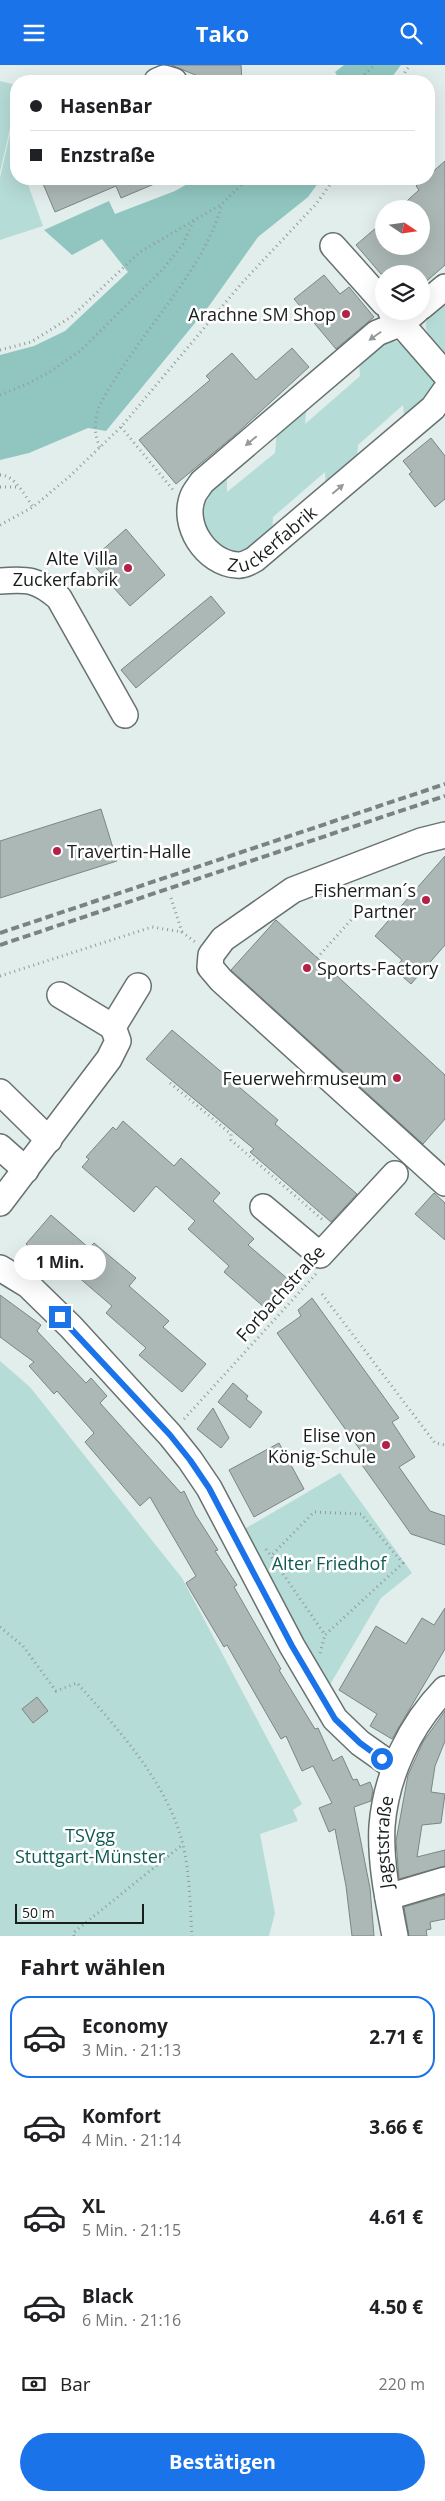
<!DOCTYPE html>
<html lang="de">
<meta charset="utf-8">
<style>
:root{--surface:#fff;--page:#f6f6f6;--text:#202124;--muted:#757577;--line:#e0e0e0;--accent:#1a73e8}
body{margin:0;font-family:"Open Sans",sans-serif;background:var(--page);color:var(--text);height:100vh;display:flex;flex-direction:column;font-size:19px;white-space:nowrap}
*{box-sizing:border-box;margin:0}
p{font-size:16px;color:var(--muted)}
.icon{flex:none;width:28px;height:28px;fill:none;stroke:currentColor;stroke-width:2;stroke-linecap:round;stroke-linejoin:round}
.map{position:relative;height:1871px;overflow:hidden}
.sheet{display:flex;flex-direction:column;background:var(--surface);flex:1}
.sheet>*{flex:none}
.banner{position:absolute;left:10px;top:10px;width:425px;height:110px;border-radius:20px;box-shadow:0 5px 20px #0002;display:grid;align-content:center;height:110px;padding:0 20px;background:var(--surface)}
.needle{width:32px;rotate:103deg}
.tools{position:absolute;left:375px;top:135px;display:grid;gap:10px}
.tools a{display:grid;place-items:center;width:55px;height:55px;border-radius:50%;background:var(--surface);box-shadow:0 5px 20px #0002;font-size:25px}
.scale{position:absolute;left:15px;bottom:12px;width:129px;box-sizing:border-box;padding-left:5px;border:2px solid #191e1d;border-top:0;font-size:14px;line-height:18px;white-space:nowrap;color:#191e1d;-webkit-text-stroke:4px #fff;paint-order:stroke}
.end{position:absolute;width:22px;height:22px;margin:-11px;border:6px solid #1a73e8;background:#fff;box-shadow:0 0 0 2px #fff}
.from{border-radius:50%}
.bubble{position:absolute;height:35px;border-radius:18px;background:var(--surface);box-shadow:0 5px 20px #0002;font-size:16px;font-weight:700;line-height:35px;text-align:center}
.banner b{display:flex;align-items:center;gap:18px;height:48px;font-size:19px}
.banner b+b{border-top:1px solid var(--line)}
.banner i{width:12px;height:12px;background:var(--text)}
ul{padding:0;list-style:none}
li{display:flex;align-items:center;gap:15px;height:82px;margin:0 10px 8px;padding:0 10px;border:2px solid transparent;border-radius:20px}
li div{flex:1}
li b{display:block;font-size:19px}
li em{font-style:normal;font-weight:700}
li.active{border-color:var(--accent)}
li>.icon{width:45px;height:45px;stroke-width:1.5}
h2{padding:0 20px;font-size:22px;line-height:60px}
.pay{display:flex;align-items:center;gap:12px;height:55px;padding:0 20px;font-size:19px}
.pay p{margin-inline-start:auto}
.cta{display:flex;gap:10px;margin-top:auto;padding:10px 20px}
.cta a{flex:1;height:58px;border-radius:30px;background:var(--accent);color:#fff;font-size:20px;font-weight:700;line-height:58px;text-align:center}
header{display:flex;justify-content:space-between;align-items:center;height:65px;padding:0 20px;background:var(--accent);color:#fff;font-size:22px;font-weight:700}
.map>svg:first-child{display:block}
.green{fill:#b6dcd7}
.forest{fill:#91c6c0}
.building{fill:#acb8b6;stroke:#7b8684}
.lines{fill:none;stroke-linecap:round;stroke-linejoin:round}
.minor-casing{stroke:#677270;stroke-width:28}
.path{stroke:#929b99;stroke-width:3;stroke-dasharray:1 4;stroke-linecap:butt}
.minor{stroke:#fff;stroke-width:25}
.rail{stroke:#7b8381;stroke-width:4;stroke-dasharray:8 4;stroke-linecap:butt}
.oneway{fill:#989a99}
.route{stroke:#1a73e8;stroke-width:6}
.poi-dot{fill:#b32149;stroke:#fff;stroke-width:2}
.labels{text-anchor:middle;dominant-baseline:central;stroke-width:5;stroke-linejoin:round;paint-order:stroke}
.poi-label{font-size:18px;fill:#191e1d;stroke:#fff;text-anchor:end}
.street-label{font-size:18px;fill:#191e1d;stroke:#fff}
.park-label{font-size:18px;fill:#115b55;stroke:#fff}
</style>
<header><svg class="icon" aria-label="menu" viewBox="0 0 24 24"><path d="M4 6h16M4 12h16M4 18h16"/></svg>Tako<svg class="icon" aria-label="search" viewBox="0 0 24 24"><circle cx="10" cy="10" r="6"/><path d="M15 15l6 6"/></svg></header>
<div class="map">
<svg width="445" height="1871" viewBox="0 0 445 1871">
<rect width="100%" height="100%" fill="#e2eeec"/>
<path class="green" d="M0,16L16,20V37L0,107Z
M16,43V114H26L43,161L0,175V113Z
M445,232V292C423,265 416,258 445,232Z
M384,276H394L409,280L434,311L435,323L405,360L403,340L358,380L356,403L326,428L325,407L273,452L272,474L247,491L224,487L199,460L203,427L227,406V427L275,388L277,365L307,339L305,359L360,311L359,296Z
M0,1296L30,1322L182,1513L302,1739L293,1745L298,1756L260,1769L275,1848L269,1871H0Z
M340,1408L412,1508L381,1533L328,1623L241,1466Z"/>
<path class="forest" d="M344,0H401L389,16H332L338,12L335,7Z
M196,114H321L308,132L258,172L209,241L106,366L88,363L29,388L0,395V290L34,281L65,266L128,207L102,174L72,190L44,165L109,136L115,149L175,126Z"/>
<path class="building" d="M171,0H241L242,16H210Z
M445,96V200L421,221V209H381L356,180L384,156V181H421V144H398L419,125L416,121L425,114H429V110Z
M41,114H166L121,133L116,121L55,147Z
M324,210L340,229L349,222L374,252L336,284L294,234Z
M292,283L309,302L235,370L176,419L139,375L210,315L206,311L232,288L256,315Z
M431,373L445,391V434L435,442L409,409L412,407L403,396Z
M126,464L165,510L130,541L90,496Z
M211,531L225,548L136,623L121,605Z
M101,744L117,796L0,833V776Z
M445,791V880L411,919L394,904L402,895L375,871Z
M276,855L445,1010V1054L423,1079L231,905Z
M172,965L278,1055L275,1059L357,1129L331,1157L250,1087L254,1084L146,994Z
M123,1056L174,1101L181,1093L220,1128L213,1136L254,1174L248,1180L289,1215L265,1243L224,1207L229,1201L188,1164L195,1156L156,1121L134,1147L82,1102L89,1094L86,1092L113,1062L116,1065Z
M434,1128L445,1138V1175L415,1149Z
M51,1150L89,1183L94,1178L136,1213L129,1221L169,1256L163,1262L206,1299L182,1327L139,1290L146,1283L106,1248L112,1241L70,1205L64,1212L26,1179Z
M0,1230L41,1260L37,1266L86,1318L91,1313L107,1331L100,1338L181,1428L184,1426L195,1449L218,1485L215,1486L237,1520L234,1522L281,1604L279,1605L315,1664L318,1663L333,1696L342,1691L353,1715L357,1714L360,1721L370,1717L373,1725L371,1736L354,1742L370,1823L374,1871H352L346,1821L335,1764L329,1767L319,1743L332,1738L313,1701L302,1706L286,1671L281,1674L227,1580L224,1582L186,1518L196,1511L150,1432L140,1441L85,1377L94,1368L57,1326L54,1329L29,1301L34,1297L0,1272Z
M312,1233L399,1353L392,1357L415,1392L399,1402L430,1446L445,1451V1480L411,1469L362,1400L368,1396L277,1268L301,1251L298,1245Z
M233,1318L248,1331L246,1334L262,1347L250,1363L218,1337Z
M213,1343L229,1373L221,1383L197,1364Z
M279,1378L304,1424L254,1452L229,1405Z
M445,1543V1584L392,1674L370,1661L377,1649L339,1625L376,1561L406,1579L422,1553L434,1560Z
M37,1632L48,1646L33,1658L22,1644Z
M445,1646V1676L435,1701L431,1727L445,1729L441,1758L422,1760L417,1792L445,1785V1801L399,1814L396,1776L408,1710L423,1677Z
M445,1830V1854L430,1857L431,1864L426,1865L427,1871H409L404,1842Z"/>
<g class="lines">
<g class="minor-casing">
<g id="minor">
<path d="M157,16L164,13L174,16"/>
<path d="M333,181L384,238"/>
<path d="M421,242L445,222"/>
<path id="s1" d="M416,246L402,258L377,268L202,417C199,422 195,426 193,431C181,460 206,498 237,500C242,501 250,497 255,494L433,343L445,326"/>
<path d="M391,247L445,309"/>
<path d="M0,516C28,514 37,514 59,533L125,650"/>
<path d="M445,770L421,776L293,825L223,874L211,890L210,902L221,915L445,1118"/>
<path d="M60,930L113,962"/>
<path d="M0,1027L49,1075"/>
<path d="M0,1082L26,1105"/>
<path d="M0,1138L109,994L118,976L113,962L138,921"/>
<path d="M263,1142L320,1190L395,1109"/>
<path d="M0,1203L28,1220L71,1262L170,1370L190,1395L209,1423L292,1581L335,1654L360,1678L394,1702"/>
<path d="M388,1832L445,1815"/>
<path id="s2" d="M395,1871C388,1835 380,1797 382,1761C386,1710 410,1660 445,1624"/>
</g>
</g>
<path class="path" d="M357,16L375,0
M399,16L410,0
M0,285L31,277L71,252L140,187L222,139L247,114
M0,330L27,319L48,308L80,286L163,204L183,179L194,155
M121,362L174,426
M100,382C94,371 94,354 99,342C105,329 113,317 121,305C154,252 205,201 222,139
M0,410C15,410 25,431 33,442
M0,422H17
M0,460L33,442L70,411L121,362L241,219L316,139L334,114
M171,833L182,867
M317,893L351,855
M0,911L152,862L182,867L195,877
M170,1018L231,1069V1075L324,1156
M322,1229L435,1378L445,1380
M184,1354L316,1209
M266,1484L325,1570L403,1498L361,1449L314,1447L272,1490
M0,1562L23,1581L56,1626L77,1618C118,1664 168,1718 183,1780C190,1809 190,1841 192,1871
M320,1588L325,1570
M74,1871L73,1868L182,1780"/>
<use href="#minor" class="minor"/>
<path class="rail" d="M0,868L445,719
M0,880L445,731"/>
</g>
<defs><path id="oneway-solid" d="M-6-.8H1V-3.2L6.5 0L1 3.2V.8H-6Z" transform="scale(1.25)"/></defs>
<g class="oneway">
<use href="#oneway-solid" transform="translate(375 271) rotate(145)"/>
<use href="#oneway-solid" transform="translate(251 376) rotate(140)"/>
<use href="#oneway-solid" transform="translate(338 424) rotate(-40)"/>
</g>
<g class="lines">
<path class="route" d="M60,1252L170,1370L190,1395L209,1423L292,1581L335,1654L360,1678L382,1694"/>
</g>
<g class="poi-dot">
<circle cx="346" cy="249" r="5"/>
<circle cx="128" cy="503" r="5"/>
<circle cx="57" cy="786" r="5"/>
<circle cx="426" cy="835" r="5"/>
<circle cx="307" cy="903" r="5"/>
<circle cx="397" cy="1013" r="5"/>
<circle cx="386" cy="1380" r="5"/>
</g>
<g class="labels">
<g class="poi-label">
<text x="336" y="249">Arachne SM Shop</text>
<text x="118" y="493">Alte Villa<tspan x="118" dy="21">Zuckerfabrik</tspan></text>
<text x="67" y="786" text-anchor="start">Travertin-Halle</text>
<text x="416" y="825">Fisherman´s<tspan x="416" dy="21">Partner</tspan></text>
<text x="317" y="903" text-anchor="start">Sports-Factory</text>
<text x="387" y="1013">Feuerwehrmuseum</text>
<text x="376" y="1370">Elise von<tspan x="376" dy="21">König-Schule</tspan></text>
</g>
<g class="street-label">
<text stroke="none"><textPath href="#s1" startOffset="429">Zuckerfabrik</textPath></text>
<text transform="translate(280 1228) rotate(-48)">Forbachstraße</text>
<text stroke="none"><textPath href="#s2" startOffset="95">Jagststraße</textPath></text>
</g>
<g class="park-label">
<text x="329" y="1498">Alter Friedhof</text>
<text x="90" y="1770">TSVgg<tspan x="90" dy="21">Stuttgart-Münster</tspan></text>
</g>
</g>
</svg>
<div class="tools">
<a><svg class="needle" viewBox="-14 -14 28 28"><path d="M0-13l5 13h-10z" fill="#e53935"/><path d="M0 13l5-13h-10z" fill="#757577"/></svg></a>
<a><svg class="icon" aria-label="layers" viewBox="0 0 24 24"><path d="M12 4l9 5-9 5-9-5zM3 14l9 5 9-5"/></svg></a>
</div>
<div class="scale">50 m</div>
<i class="end from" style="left:382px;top:1694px"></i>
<i class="end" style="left:60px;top:1252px"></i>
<div class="bubble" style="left:14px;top:1180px;width:92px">1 Min.</div>
<div class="banner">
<b><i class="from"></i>HasenBar</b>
<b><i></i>Enzstraße</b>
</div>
</div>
<section class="sheet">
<h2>Fahrt wählen</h2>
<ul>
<li class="active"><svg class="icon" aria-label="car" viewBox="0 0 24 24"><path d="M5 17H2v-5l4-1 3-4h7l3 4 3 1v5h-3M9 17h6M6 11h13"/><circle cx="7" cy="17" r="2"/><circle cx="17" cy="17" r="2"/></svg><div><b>Economy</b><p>3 Min. · 21:13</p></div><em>2.71 €</em></li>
<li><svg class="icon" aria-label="car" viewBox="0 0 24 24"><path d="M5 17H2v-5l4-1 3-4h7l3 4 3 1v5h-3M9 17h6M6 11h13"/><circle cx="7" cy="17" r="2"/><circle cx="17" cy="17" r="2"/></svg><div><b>Komfort</b><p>4 Min. · 21:14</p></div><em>3.66 €</em></li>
<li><svg class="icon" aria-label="car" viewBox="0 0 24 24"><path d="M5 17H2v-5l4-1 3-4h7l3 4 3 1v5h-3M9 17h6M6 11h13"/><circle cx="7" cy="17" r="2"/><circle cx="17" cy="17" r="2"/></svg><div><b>XL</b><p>5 Min. · 21:15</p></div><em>4.61 €</em></li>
<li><svg class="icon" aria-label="car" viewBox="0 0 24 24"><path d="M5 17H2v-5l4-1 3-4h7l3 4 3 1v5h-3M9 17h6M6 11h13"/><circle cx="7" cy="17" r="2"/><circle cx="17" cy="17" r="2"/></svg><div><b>Black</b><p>6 Min. · 21:16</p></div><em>4.50 €</em></li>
</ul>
<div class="pay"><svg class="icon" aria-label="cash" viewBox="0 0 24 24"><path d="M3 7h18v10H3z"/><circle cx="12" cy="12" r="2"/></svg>Bar<p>220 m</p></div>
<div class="cta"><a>Bestätigen</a></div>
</section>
